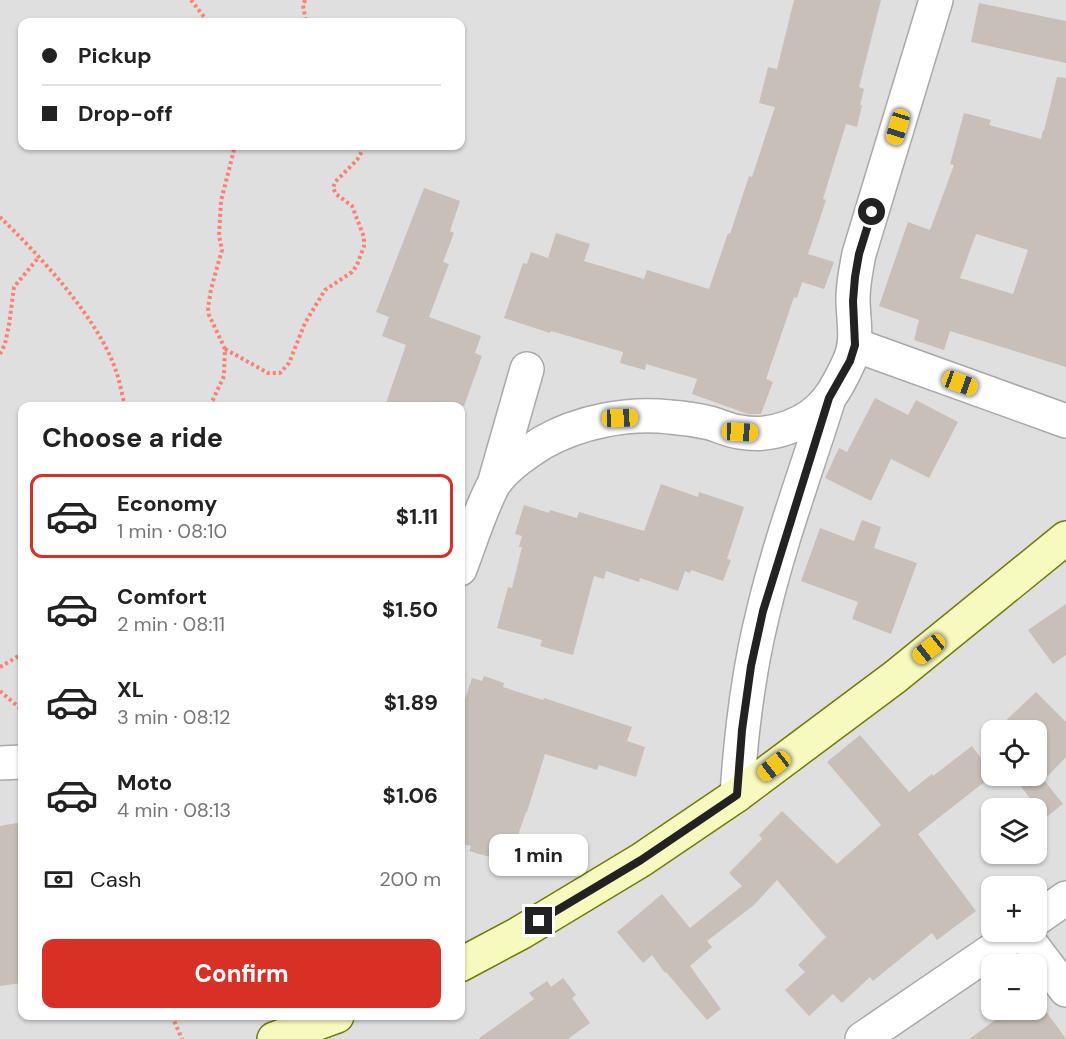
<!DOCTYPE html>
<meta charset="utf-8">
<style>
:root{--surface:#fff;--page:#f2f2f2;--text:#222;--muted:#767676;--line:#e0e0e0;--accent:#d93025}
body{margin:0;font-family:"DM Sans",sans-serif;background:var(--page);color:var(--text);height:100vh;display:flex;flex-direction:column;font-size:22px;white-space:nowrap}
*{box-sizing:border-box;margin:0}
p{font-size:20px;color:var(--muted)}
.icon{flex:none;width:33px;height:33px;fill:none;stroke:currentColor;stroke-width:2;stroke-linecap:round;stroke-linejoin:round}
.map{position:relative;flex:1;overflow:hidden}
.side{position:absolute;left:18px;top:402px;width:447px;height:618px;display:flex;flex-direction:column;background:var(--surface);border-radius:12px;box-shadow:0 2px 4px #0004}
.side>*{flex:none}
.top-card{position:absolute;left:18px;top:18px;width:447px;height:132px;border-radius:12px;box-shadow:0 2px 4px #0004;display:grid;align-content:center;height:132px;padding:0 24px;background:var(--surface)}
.buttons{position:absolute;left:981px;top:720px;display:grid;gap:12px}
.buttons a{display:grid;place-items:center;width:66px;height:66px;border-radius:12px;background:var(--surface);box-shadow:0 2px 4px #0004;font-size:30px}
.end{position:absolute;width:27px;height:27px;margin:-14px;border:8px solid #222;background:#fff;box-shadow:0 0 0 3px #fff}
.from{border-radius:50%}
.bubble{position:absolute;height:42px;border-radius:12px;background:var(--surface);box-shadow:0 2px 4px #0004;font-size:20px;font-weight:700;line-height:42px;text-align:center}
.car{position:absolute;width:18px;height:36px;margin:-18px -9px;border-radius:8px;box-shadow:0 0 4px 2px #0007;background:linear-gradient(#f5c518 24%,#345 0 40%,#f5c518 0 76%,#345 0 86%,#f5c518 0)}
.top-card b{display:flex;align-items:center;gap:21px;height:57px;font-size:22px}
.top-card b+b{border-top:2px solid var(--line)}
.top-card i{width:15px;height:15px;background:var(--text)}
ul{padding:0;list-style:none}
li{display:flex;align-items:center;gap:18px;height:84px;margin:0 12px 9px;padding:0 12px;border:3px solid transparent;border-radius:12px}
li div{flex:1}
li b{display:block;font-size:22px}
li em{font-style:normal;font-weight:700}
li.on{border-color:var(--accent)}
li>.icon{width:54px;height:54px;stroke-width:1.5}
h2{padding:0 24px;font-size:27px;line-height:72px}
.pay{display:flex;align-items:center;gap:15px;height:66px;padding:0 24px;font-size:22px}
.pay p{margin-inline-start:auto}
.action{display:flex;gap:12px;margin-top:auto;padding:12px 24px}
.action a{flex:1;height:69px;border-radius:12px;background:var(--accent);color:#fff;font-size:24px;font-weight:700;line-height:69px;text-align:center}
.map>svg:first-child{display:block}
.residential{fill:#e0dfdf;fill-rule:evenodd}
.building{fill:#c7bfb8;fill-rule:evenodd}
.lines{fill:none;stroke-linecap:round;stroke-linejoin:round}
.street-casing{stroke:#a9a9a9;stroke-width:36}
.secondary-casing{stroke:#707d05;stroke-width:36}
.path{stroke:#fa8072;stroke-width:4;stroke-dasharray:3 3;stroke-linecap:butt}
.street{stroke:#fff;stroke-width:33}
.secondary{stroke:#f7fabf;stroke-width:33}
.route{stroke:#222;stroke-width:8}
</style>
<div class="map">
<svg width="1066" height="1039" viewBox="0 0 1066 1039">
<rect width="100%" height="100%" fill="#f2efe9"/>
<path class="residential" d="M0,0H1066V1039H0ZM22,22H460V146H22ZM22,406H460V1016H22ZM992,730H1036V776H992ZM992,808H1036V854H992ZM992,886H1036V932H992ZM992,964H1036V1010H992Z"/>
<path class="building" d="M794,0H881L859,87L864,89L860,105H862L857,127L846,124L823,199L826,200L808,254L834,262L824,289L802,282L797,298L794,297L766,379L773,382L761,414H748L692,394L697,379L646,364L645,370L620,363L623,352L551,331L550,333L504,318L523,263L527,264L531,252L548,258L556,233L590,244L584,261L644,279L647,270L709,289L728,233L730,234L749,176L752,177L775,107L759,103L768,67L777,69Z
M979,3L1066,21V63L971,42Z
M1057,77L1066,78V367L950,331L944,350L914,340L919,320L879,306L908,222L930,230L954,165L950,164L964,113L991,120L989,125L1041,139L1043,130L1044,131ZM976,234L1028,250L1013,294L960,278Z
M424,188L460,201L450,231L454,233L443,262L449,264L429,317L481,336L475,353L482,356L464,406H385L406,345L382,336L389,317L376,312Z
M875,398L908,415L916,400L958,422L929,478L891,459L871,501L825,478L839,448L847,452Z
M661,484L698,497L699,492L744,507L727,559L731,560L723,581L691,570L690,573L685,571L678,591L640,578L639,582L606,571L604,579L594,576L573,655L540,646L542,640L497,628L508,587L512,588L522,547H519L522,536L515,534L524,505L549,513L550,510L577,518L579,512L644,531Z
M862,520L881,527L874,548L917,563L891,634L852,619L858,602L801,581L820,528L854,541Z
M1066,604V655L1053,664L1028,630Z
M484,676L504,683L503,687L543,700L544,698L632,727L627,741L645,747L636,777L599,765L597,770L545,754L527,812H526L511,855L492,848L490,857L469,851L471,846L460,843V714L472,678L482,681Z
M1036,692L1066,722V757L1044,780L1063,804L1045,818L1013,776H1036V730H996Z
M860,735L909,792L932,774L933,776L972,746L992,773V776L918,834L976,911L937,940L932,933L873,981L870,977L842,1003L833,994L809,1016L785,990L805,972L798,965L826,937L777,880L754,905L707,941L712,947L690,966L721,1009L707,1020L666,972L665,973L652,955L643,963L617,932L662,894L690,928L742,886L729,873L762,839L759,835L782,811L837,864L881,825L827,762Z
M22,822V983L0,986V826Z
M563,978L576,995L572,998L590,1023L568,1039H478L534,999L529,993L547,981L551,987Z
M1009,1010H1045L1066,1039H969Z"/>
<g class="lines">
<g class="street-casing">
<path id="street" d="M855,345L1066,421
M495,481L527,369
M460,569C470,543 481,507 494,484C504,468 526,453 542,443C578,422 628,412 670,417C683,418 697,420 710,423C720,426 730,431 740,432C772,438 810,424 829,398C837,387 844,373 849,362C859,341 853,321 853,299C853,284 856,269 859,254L936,0
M0,763L22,762
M737,795C741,733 748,673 763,613C780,540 807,469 829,398
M1036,919L1066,898
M1022,932L1066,990
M862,1039L1019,932"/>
</g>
<g class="secondary-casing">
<path id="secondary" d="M460,965L520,933L641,860L737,795L895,677L1066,538
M274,1039L337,1016"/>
</g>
<path class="path" d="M191,0L208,22
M305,0L303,5L306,22
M0,217C39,255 99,319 116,371C120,382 122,395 125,406
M225,349L268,373H280L289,363L305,323L325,290L352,272L357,265L364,246V237L352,206L336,194L333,188L335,182L357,160L365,146
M0,354L5,344L9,325L14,287L39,257
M210,406L224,376L225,349L209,315L208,308L211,289L222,250L219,236L221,201L235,146
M0,667L22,654
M0,691L22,710
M172,1016L182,1039"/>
<use href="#street" class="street"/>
<use href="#secondary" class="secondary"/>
</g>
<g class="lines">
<path class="route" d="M539,921L641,860L737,795L742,730L751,666L763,611L829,398L850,361L855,345L853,301L855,277L859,254L872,212"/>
</g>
</svg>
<div class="buttons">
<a><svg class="icon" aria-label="locate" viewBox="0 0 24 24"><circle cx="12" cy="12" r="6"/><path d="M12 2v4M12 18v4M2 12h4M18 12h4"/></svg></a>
<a><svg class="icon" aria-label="layers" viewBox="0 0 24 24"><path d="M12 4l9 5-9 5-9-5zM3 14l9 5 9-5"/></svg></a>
<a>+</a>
<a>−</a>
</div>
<i class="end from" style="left:872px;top:212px"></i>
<i class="end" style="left:539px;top:921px"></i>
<div class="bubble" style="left:489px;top:834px;width:99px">1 min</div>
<i class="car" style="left:898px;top:127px;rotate:197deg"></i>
<i class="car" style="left:960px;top:383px;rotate:110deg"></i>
<i class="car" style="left:620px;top:418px;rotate:88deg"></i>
<i class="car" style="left:740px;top:432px;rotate:93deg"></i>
<i class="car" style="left:929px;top:649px;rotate:231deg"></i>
<i class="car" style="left:774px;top:766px;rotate:232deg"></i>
<div class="top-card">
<b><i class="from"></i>Pickup</b>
<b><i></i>Drop-off</b>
</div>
<section class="side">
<h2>Choose a ride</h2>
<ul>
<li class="on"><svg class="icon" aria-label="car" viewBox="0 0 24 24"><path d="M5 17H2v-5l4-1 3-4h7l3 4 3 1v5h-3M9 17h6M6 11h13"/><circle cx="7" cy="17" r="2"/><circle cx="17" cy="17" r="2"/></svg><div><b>Economy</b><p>1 min · 08:10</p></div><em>$1.11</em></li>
<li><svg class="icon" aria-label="car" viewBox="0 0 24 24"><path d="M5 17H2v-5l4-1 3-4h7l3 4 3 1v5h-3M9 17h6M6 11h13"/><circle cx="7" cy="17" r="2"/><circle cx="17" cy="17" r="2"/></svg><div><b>Comfort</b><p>2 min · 08:11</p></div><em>$1.50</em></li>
<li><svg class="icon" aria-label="car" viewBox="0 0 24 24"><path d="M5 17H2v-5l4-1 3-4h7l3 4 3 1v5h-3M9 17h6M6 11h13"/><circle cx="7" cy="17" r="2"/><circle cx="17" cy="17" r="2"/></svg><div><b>XL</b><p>3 min · 08:12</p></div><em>$1.89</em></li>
<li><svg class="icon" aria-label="car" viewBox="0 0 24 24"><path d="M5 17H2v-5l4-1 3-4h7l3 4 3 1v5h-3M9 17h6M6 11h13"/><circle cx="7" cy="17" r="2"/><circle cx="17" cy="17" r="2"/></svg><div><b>Moto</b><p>4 min · 08:13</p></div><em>$1.06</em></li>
</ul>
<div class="pay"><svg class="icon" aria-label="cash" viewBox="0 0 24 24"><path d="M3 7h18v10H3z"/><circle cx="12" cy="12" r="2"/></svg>Cash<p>200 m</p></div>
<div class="action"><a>Confirm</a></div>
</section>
</div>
